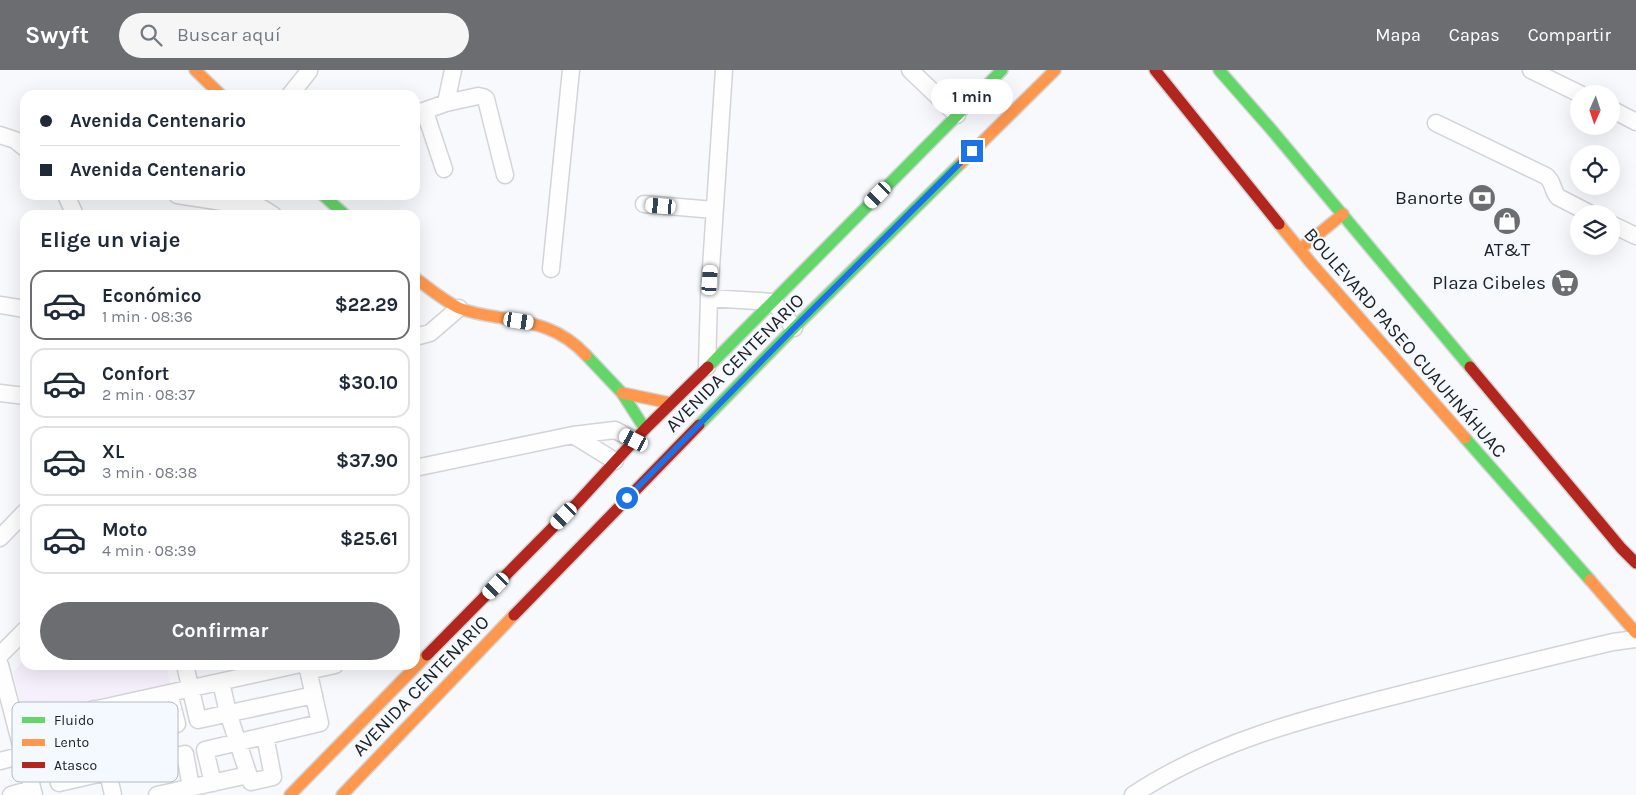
<!DOCTYPE html>
<html lang="es">
<meta charset="utf-8">
<style>
:root{--surface:#fff;--page:#f6f6f7;--text:#1f2937;--muted:#747a83;--line:#e0e1e3;--accent:#6b6d70}
body{margin:0;font-family:Karla,sans-serif;background:var(--page);color:var(--text);height:100vh;display:flex;flex-direction:column;font-size:19px;white-space:nowrap}
*{box-sizing:border-box;margin:0}
p{font-size:16px;color:var(--muted)}
.icon{flex:none;width:28px;height:28px;fill:none;stroke:currentColor;stroke-width:2;stroke-linecap:round;stroke-linejoin:round}
.map{position:relative;flex:1;overflow:hidden}
.panel{position:absolute;left:20px;top:140px;width:400px;height:460px;display:flex;flex-direction:column;background:var(--surface);border-radius:15px;box-shadow:0 5px 20px #0002}
.panel>*{flex:none}
.hud{position:absolute;left:20px;top:20px;width:400px;height:110px;border-radius:15px;box-shadow:0 5px 20px #0002;display:grid;align-content:center;height:110px;padding:0 20px;background:var(--surface)}
.needle{width:32px;rotate:183deg}
.buttons{position:absolute;left:1570px;top:15px;display:grid;gap:10px}
.buttons a{display:grid;place-items:center;width:50px;height:50px;border-radius:50%;background:var(--surface);box-shadow:0 5px 20px #0002;font-size:25px}
.end{position:absolute;width:22px;height:22px;margin:-11px;border:6px solid #1a73e8;background:#fff;box-shadow:0 0 0 2px #fff}
.from{border-radius:50%}
.bubble{position:absolute;height:35px;border-radius:18px;background:var(--surface);box-shadow:0 5px 20px #0002;font-size:16px;font-weight:700;line-height:35px;text-align:center}
.car{position:absolute;width:15px;height:30px;margin:-15px -8px;border-radius:6px;box-shadow:0 0 4px 1px #0007;background:linear-gradient(#fff 24%,#345 0 40%,#fff 0 76%,#345 0 86%,#fff 0)}
.hud b{display:flex;align-items:center;gap:18px;height:48px;font-size:19px}
.hud b+b{border-top:1px solid var(--line)}
.hud i{width:12px;height:12px;background:var(--text)}
ul{padding:0;list-style:none}
li{display:flex;align-items:center;gap:15px;height:70px;margin:0 10px 8px;padding:0 10px;border:2px solid var(--line);border-radius:15px}
li div{flex:1}
li b{display:block;font-size:19px}
li em{font-style:normal;font-weight:700}
li.selected{border-color:var(--accent)}
li>.icon{width:45px;height:45px;stroke-width:1.5}
h2{padding:0 20px;font-size:22px;line-height:60px}
.primary-button{display:flex;gap:10px;margin-top:auto;padding:10px 20px}
.primary-button a{flex:1;height:58px;border-radius:30px;background:var(--accent);color:#fff;font-size:20px;font-weight:700;line-height:58px;text-align:center}
header{display:flex;align-items:center;gap:30px;box-sizing:border-box;height:70px;padding:0 25px;background:var(--accent);color:#fff}
header strong{font-size:24px}
nav{display:flex;gap:28px;margin-inline-start:auto;font-size:18px}
.search{width:350px;height:45px;background:var(--page);display:flex;align-items:center;gap:12px;box-sizing:border-box;padding:0 18px;border-radius:28px;color:var(--muted);font-size:19px}
.map>svg:first-child{display:block}
.education{fill:#f6f0fd}
.lines{fill:none;stroke-linecap:round;stroke-linejoin:round}
.street-casing{stroke:#d2d4d7;stroke-width:19}
.fast-casing{stroke:#d2d4d7;stroke-width:14}
.slow-casing{stroke:#d2d4d7;stroke-width:14}
.jam-casing{stroke:#d2d4d7;stroke-width:14}
.street{stroke:#fefeff;stroke-width:16}
.fast{stroke:#63d668;stroke-width:11}
.slow{stroke:#ff974d;stroke-width:11}
.jam{stroke:#b3261e;stroke-width:11}
.route{stroke:#1a73e8;stroke-width:6}
.labels{text-anchor:middle;dominant-baseline:central;stroke-width:4.5;stroke-linejoin:round;paint-order:stroke}
.poi-label{font-size:19px;fill:#202225;stroke:#f4f8ff;text-anchor:end}
.street-label{font-size:19px;fill:#202225;stroke:#f4f8ff}
.key{fill:#f4f8ff;stroke:#b4b8be;stroke-width:1}
.key-label{font-size:14px;fill:#202225}
</style>
<header>
<strong>Swyft</strong>
<div class="search"><svg class="icon" aria-label="search" viewBox="0 0 24 24"><circle cx="10" cy="10" r="6"/><path d="M15 15l6 6"/></svg>Buscar aquí</div>
<nav><a>Mapa</a><a>Capas</a><a>Compartir</a></nav>
</header>
<div class="map">
<svg width="1636" height="725" viewBox="0 0 1636 725">
<rect width="100%" height="100%" fill="#f7f9fc"/>
<path class="education" d="M25,588V595H166L171,619L25,653L13,603Z"/>
<g class="lines">
<g class="street-casing">
<path id="street" d="M910,0L957,45
M1531,0L1580,24
M290,25L309,1
M446,33L478,26L483,27L486,29L505,105
M1611,39L1636,52
M425,42L444,99
M415,44L446,33L453,0
M1436,53L1546,106C1554,112 1552,121 1558,127L1591,144
M0,65L15,70L25,78
M66,125L75,145
M177,125L262,138L273,145
M644,134L714,140
M1611,154L1636,166
M551,199L571,0
M709,228L774,232L794,258
M0,235L25,239
M415,267L430,263L459,238
M707,297L709,228L724,0
M0,323L25,326
M573,365L615,391
M415,398L573,365L615,360L634,370
M0,468L25,442
M0,585L25,560
M0,595L34,725
M185,595L198,650L314,625
M308,601L335,595
M221,612L228,643L251,712L273,707L265,666
M94,639L113,725
M16,657L296,595
M51,682L177,654L169,623
M0,691L23,685
M59,713L185,684L191,717
M213,713L205,680L320,653L307,595
M11,725L32,719
M157,725L248,705
M1133,725C1215,670 1315,646 1410,622C1477,605 1545,588 1613,572L1636,569"/>
</g>
<g class="fast-casing">
<path id="fast" d="M1219,0L1270,58L1470,297
M323,125L345,145
M586,285L622,323L645,359
M708,297L1002,0
M699,355L794,258L961,93
M1465,368L1590,510"/>
</g>
<g class="slow-casing">
<path id="slow" d="M195,0L221,25
M961,93L1055,0
M1279,154L1311,193L1465,368
M1300,179L1343,144
M415,208C429,218 444,231 459,238C471,243 484,245 497,247C533,253 560,257 586,285
M622,323L670,333
M1590,510L1636,563
M290,725L427,585
M342,725L514,545"/>
</g>
<g class="jam-casing">
<path id="jam" d="M1155,0L1279,154
M1470,297L1621,478L1636,493
M514,545L699,355
M427,585L578,432L645,359L708,297"/>
</g>
<use href="#street" class="street"/>
<use href="#fast" class="fast"/>
<use href="#slow" class="slow"/>
<use href="#jam" class="jam"/>
</g>
<g class="lines">
<path class="route" d="M627,428L794,258L972,81"/>
</g>
<defs>
<g id="bank-disc" transform="scale(1.4375)"><circle r="9.5" fill="#6b6d70" stroke="#f4f8ff"/><path d="M-6-4H6V4H-6ZM0-2.3a2.3 2.3 0 1 0 0 4.6a2.3 2.3 0 1 0 0-4.6Z" fill="#fff"/></g>
<g id="shop-disc" transform="scale(1.4375)"><circle r="9.5" fill="#6b6d70" stroke="#f4f8ff"/><path d="M-5-2.5h2.3a2.7 3.5 0 0 1 5.4 0H5L5.5 6h-11ZM-1.5-2.5h3a1.5 2.3 0 0 0-3 0Z" fill="#fff"/></g>
<g id="supermarket-disc" transform="scale(1.4375)"><circle r="9.5" fill="#6b6d70" stroke="#f4f8ff"/><path d="M-6-5.5h2.5l.6 2H6L4.5 2H-2.5L-4.4-4H-6ZM-1.5 3.2a1.3 1.3 0 1 0 .1 0ZM3 3.2a1.3 1.3 0 1 0 .1 0Z" fill="#fff"/></g>
</defs>
<g fill-rule="evenodd">
<use href="#bank-disc" x="1482" y="128"/>
<use href="#shop-disc" x="1507" y="151"/>
<use href="#supermarket-disc" x="1565" y="213"/>
</g>
<g class="labels">
<g class="poi-label">
<text x="1463" y="128">Banorte</text>
<text x="1507" y="180" text-anchor="middle">AT&amp;T</text>
<text x="1546" y="213">Plaza Cibeles</text>
</g>
<g class="street-label">
<text transform="translate(1405 273) rotate(49)">BOULEVARD PASEO CUAUHNÁHUAC</text>
<text transform="translate(735 293) rotate(-45)">AVENIDA CENTENARIO</text>
<text transform="translate(421 616) rotate(-46)">AVENIDA CENTENARIO</text>
</g>
</g>
<rect x="12" y="632" width="166" height="80" rx="8" class="key"/>
<rect x="22" y="647" width="23" height="6" fill="#63d668"/>
<rect x="22" y="669" width="23" height="7" fill="#ff974d"/>
<rect x="22" y="692" width="23" height="6" fill="#b3261e"/>
<g class="key-label">
<text x="54" y="655">Fluido</text>
<text x="54" y="677">Lento</text>
<text x="54" y="700">Atasco</text>
</g>
</svg>
<div class="buttons">
<a><svg class="needle" viewBox="-14 -14 28 28"><path d="M0-13l5 13h-10z" fill="#e53935"/><path d="M0 13l5-13h-10z" fill="#747a83"/></svg></a>
<a><svg class="icon" aria-label="locate" viewBox="0 0 24 24"><circle cx="12" cy="12" r="6"/><path d="M12 2v4M12 18v4M2 12h4M18 12h4"/></svg></a>
<a><svg class="icon" aria-label="layers" viewBox="0 0 24 24"><path d="M12 4l9 5-9 5-9-5zM3 14l9 5 9-5"/></svg></a>
</div>
<i class="end from" style="left:627px;top:428px"></i>
<i class="end" style="left:972px;top:81px"></i>
<div class="bubble" style="left:931px;top:9px;width:82px">1 min</div>
<i class="car" style="left:878px;top:125px;rotate:224deg"></i>
<i class="car" style="left:661px;top:136px;rotate:275deg"></i>
<i class="car" style="left:710px;top:210px;rotate:4deg"></i>
<i class="car" style="left:519px;top:251px;rotate:99deg"></i>
<i class="car" style="left:634px;top:370px;rotate:297deg"></i>
<i class="car" style="left:564px;top:446px;rotate:224deg"></i>
<i class="car" style="left:496px;top:516px;rotate:224deg"></i>
<div class="hud">
<b><i class="from"></i>Avenida Centenario</b>
<b><i></i>Avenida Centenario</b>
</div>
<section class="panel">
<h2>Elige un viaje</h2>
<ul>
<li class="selected"><svg class="icon" aria-label="car" viewBox="0 0 24 24"><path d="M5 17H2v-5l4-1 3-4h7l3 4 3 1v5h-3M9 17h6M6 11h13"/><circle cx="7" cy="17" r="2"/><circle cx="17" cy="17" r="2"/></svg><div><b>Económico</b><p>1 min · 08:36</p></div><em>$22.29</em></li>
<li><svg class="icon" aria-label="car" viewBox="0 0 24 24"><path d="M5 17H2v-5l4-1 3-4h7l3 4 3 1v5h-3M9 17h6M6 11h13"/><circle cx="7" cy="17" r="2"/><circle cx="17" cy="17" r="2"/></svg><div><b>Confort</b><p>2 min · 08:37</p></div><em>$30.10</em></li>
<li><svg class="icon" aria-label="car" viewBox="0 0 24 24"><path d="M5 17H2v-5l4-1 3-4h7l3 4 3 1v5h-3M9 17h6M6 11h13"/><circle cx="7" cy="17" r="2"/><circle cx="17" cy="17" r="2"/></svg><div><b>XL</b><p>3 min · 08:38</p></div><em>$37.90</em></li>
<li><svg class="icon" aria-label="car" viewBox="0 0 24 24"><path d="M5 17H2v-5l4-1 3-4h7l3 4 3 1v5h-3M9 17h6M6 11h13"/><circle cx="7" cy="17" r="2"/><circle cx="17" cy="17" r="2"/></svg><div><b>Moto</b><p>4 min · 08:39</p></div><em>$25.61</em></li>
</ul>
<div class="primary-button"><a>Confirmar</a></div>
</section>
</div>
